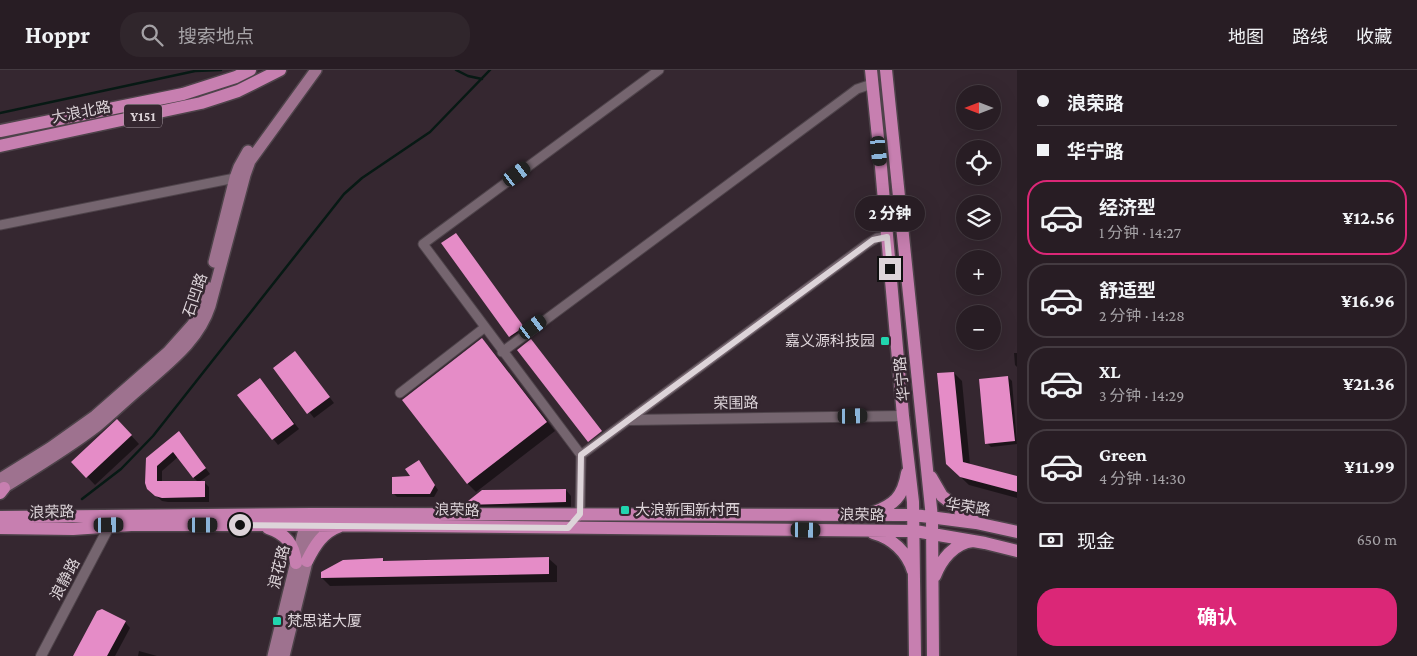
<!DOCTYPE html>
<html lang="zh">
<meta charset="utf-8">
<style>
:root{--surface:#281d24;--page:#30262c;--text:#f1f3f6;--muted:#a5a2a6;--line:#443b41;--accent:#db2777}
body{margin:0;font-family:"Crimson Pro","Noto Sans SC",serif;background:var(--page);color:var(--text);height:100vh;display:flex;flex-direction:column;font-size:19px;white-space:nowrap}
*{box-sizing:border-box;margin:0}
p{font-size:16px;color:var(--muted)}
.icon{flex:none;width:28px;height:28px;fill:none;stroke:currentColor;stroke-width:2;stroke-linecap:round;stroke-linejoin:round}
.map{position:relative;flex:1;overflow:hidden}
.side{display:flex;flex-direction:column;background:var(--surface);width:400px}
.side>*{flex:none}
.hud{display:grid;align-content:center;height:110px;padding:0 20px;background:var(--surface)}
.needle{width:32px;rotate:270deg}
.buttons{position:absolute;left:956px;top:15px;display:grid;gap:10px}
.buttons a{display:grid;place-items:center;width:45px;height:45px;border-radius:50%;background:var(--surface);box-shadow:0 5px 20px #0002,0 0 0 1px var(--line);font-size:25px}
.end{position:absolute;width:22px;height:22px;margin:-11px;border:6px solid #ddd4d9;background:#111;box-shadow:0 0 0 2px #111}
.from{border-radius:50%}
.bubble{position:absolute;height:35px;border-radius:18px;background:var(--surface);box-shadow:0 5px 20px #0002,0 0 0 1px var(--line);font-size:16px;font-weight:700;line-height:35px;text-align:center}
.car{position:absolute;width:15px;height:30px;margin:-15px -8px;border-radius:6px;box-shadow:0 0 4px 1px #0007;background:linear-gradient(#222 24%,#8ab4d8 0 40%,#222 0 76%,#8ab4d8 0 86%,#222 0)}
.hud b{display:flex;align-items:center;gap:18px;height:48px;font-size:19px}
.hud b+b{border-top:1px solid var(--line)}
.hud i{width:12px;height:12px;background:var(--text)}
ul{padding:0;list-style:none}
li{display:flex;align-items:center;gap:15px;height:75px;margin:0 10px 8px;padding:0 10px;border:2px solid var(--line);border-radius:20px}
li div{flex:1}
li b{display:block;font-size:19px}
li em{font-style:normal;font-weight:700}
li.current{border-color:var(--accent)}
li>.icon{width:45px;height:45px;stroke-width:1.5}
.pay{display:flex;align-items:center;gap:12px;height:55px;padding:0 20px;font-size:19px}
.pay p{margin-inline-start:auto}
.cta{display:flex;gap:10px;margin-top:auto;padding:10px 20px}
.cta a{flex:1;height:58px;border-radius:20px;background:var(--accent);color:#fff;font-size:20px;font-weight:700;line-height:58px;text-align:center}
header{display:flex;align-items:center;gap:30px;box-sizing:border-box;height:70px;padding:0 25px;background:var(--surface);border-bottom:1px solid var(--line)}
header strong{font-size:24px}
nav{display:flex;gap:28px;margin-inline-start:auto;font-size:18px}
.search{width:350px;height:45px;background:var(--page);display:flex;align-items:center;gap:12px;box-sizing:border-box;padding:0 18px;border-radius:20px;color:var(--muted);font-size:19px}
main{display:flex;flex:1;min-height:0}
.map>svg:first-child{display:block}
.shadow{fill:#0007;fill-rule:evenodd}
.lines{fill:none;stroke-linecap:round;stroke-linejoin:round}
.stream{stroke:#071914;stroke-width:2.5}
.building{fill:#e58cc7}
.minor-casing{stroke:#4e434a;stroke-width:11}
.tertiary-casing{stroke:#4e434a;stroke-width:12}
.secondary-casing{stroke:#4e434a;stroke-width:14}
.primary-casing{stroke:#4e434a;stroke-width:15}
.minor{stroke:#75656f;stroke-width:9}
.tertiary{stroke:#75656f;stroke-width:10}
.secondary{stroke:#9e728f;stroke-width:11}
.primary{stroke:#c77fb0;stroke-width:12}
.route{stroke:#ddd4d9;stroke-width:6}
.poi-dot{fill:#21d5af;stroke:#352730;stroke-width:2}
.labels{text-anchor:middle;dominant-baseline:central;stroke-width:5;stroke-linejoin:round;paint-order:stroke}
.shield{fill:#352730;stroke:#aba0a6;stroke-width:1}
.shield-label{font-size:14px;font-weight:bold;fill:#ddd4d9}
.street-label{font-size:15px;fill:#ddd4d9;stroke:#352730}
.poi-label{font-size:15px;fill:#ddd4d9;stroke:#352730;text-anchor:start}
</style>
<header>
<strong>Hoppr</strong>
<div class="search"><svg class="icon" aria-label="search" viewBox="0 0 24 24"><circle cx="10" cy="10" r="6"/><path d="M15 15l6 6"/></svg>搜索地点</div>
<nav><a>地图</a><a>路线</a><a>收藏</a></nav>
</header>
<main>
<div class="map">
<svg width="1017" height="586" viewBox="0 0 1017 586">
<rect width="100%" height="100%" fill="#352730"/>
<path class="shadow" d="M455,165L524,258L511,267L443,174Z
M482,269L490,278L555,361L476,422L468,414L403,330Z
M295,283L334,333L314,348L275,298Z
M1014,283H1017V297L1015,295Z
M954,303L962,311L970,395L1017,407V428L969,415L948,395Z
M1008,307L1012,311L1017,374L991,377L987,373Z
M265,315L299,359L278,375L239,325Z
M117,350L139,374L95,415L73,392Z
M183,368L210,404L199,412H204L209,417V432H168L162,431L154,424L147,388ZM178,387L194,408L198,412H162V401Z
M419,392L438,420L434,427H397L393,423L412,408Z
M566,420L571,426V437L469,440L464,435Z
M548,488L557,496V512L330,516L322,508L382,489L385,492Z
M125,552L130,558L115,586H75Z
M139,581L157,586H138Z"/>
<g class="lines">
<path class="stream" d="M456,0L468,6L482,9
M0,43L195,1L221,0
M82,429L121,399L153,366L344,124L362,108L430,62L490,0"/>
</g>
<path class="building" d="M456,163L524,257L509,267L441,173Z
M482,268L547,352L467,414L402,330Z
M531,269L602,361L588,372L517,280Z
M295,281L330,327L307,344L273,298Z
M954,302L963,392L1017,406V422L960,407L946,394L937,303Z
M1008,306L1015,371L985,374L979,309Z
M260,308L294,354L272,370L237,325Z
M117,349L132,365L86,408L71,392Z
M179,361L206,398L193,408L173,382L157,396V411H205V427L162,428L155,426L147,419L145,413L146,388Z
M419,390L435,415L430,424H392V407L410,406L405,399Z
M566,419V432L463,435L482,420Z
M549,487V504L321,508V502L343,490L383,488V491Z
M102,539L126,551L107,586H73L97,541Z"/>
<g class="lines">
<g class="minor-casing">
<path id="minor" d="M0,155L240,107
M502,282L849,25L857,19L872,14
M400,323L484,258
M581,385L867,174L877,168L887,167
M577,448L580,444L581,385L423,174L659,0"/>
</g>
<g class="tertiary-casing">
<path id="tertiary" d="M629,350L903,346
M41,586L111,453"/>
</g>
<g class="secondary-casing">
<path id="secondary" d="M214,192L235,108L239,97L248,81
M0,409L50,378L95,346L168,282L193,254L203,231L207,217
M0,420C32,400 66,380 96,357C113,343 128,328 145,314C171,291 199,270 210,236L245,105L250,91L316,0
M273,586L305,455L310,447
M284,586L316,455L314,447"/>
</g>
<g class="primary-casing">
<path id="primary" d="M871,0L881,97L903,346L913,432L915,586
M886,0L932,448L933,586
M0,61L183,24L236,7L250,0
M0,76L201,33L238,21L280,0
M931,407L942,426L974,451
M0,423L4,418
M872,443C894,435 903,427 907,403
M0,447L312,444L914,445L976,453L1017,462
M0,458L73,459L131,455H316L915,461L985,473L1017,481
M268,458C286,464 294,474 296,493
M873,463C892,468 907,482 913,501
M307,491C315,475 323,462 340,456
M935,506C941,490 954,473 973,471"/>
</g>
<use href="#minor" class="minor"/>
<use href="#tertiary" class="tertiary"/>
<use href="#secondary" class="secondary"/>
<use href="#primary" class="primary"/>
</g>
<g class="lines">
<path class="route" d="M240,455L568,458L580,444L581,385L873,170L887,167L890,199"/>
</g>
<g class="poi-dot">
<rect x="880" y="266" width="10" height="10" rx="2.5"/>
<rect x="620" y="435" width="10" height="10" rx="2.5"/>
<rect x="272" y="546" width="10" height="10" rx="2.5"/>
</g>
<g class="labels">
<rect class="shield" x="124" y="34.5" width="38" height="23" rx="4"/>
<g class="shield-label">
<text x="143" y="46">Y151</text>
</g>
<g class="street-label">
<text transform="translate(81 42) rotate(-11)">大浪北路</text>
<text transform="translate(195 225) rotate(-71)">石凹路</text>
<text transform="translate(902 309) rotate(-96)">华宁路</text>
<text transform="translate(736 333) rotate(-1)">荣围路</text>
<text transform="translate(968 437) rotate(9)">华荣路</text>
<text transform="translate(457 440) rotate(1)">浪荣路</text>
<text transform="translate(52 442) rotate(-1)">浪荣路</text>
<text transform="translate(862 445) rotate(1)">浪荣路</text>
<text transform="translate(279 497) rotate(-76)">浪花路</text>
<text transform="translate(65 509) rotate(-62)">浪静路</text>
</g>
<g class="poi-label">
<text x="875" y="271" text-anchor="end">嘉义源科技园</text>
<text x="635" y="440">大浪新围新村西</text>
<text x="287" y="551">梵思诺大厦</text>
</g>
</g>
</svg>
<div class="buttons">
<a><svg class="needle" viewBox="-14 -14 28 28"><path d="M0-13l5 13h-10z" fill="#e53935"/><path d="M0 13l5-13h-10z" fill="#a5a2a6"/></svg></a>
<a><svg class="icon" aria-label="locate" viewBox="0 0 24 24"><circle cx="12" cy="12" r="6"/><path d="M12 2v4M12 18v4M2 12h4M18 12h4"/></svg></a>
<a><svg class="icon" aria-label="layers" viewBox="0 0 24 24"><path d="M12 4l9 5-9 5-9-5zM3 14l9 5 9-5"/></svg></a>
<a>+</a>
<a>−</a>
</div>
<i class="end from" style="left:240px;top:455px"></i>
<i class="end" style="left:890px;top:199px"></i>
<div class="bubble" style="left:855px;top:126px;width:70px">2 分钟</div>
<i class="car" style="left:879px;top:81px;rotate:174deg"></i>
<i class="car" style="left:517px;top:104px;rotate:53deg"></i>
<i class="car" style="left:533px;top:257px;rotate:54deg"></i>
<i class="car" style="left:853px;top:346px;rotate:89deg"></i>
<i class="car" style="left:109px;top:455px;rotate:89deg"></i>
<i class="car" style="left:203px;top:455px;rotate:90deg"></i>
<i class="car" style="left:806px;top:460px;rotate:91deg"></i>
</div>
<section class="side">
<div class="hud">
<b><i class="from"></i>浪荣路</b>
<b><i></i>华宁路</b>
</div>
<ul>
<li class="current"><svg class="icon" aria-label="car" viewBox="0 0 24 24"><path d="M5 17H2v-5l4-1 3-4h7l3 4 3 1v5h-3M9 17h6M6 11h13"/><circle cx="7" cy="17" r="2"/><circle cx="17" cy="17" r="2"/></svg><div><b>经济型</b><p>1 分钟 · 14:27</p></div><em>¥12.56</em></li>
<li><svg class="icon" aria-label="car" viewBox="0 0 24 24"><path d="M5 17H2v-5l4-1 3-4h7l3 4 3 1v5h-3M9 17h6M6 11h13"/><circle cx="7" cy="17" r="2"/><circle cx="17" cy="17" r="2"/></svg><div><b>舒适型</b><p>2 分钟 · 14:28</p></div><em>¥16.96</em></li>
<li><svg class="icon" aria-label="car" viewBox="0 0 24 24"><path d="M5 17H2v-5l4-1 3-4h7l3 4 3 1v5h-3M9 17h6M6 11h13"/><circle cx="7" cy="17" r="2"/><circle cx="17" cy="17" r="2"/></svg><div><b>XL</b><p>3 分钟 · 14:29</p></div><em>¥21.36</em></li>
<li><svg class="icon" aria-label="car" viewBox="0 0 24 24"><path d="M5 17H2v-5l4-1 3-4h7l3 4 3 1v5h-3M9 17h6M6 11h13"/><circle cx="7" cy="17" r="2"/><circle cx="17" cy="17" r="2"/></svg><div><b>Green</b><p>4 分钟 · 14:30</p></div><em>¥11.99</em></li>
</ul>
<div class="pay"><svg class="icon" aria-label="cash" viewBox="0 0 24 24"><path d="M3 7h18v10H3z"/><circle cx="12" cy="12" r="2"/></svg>现金<p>650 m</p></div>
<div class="cta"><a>确认</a></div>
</section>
</main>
